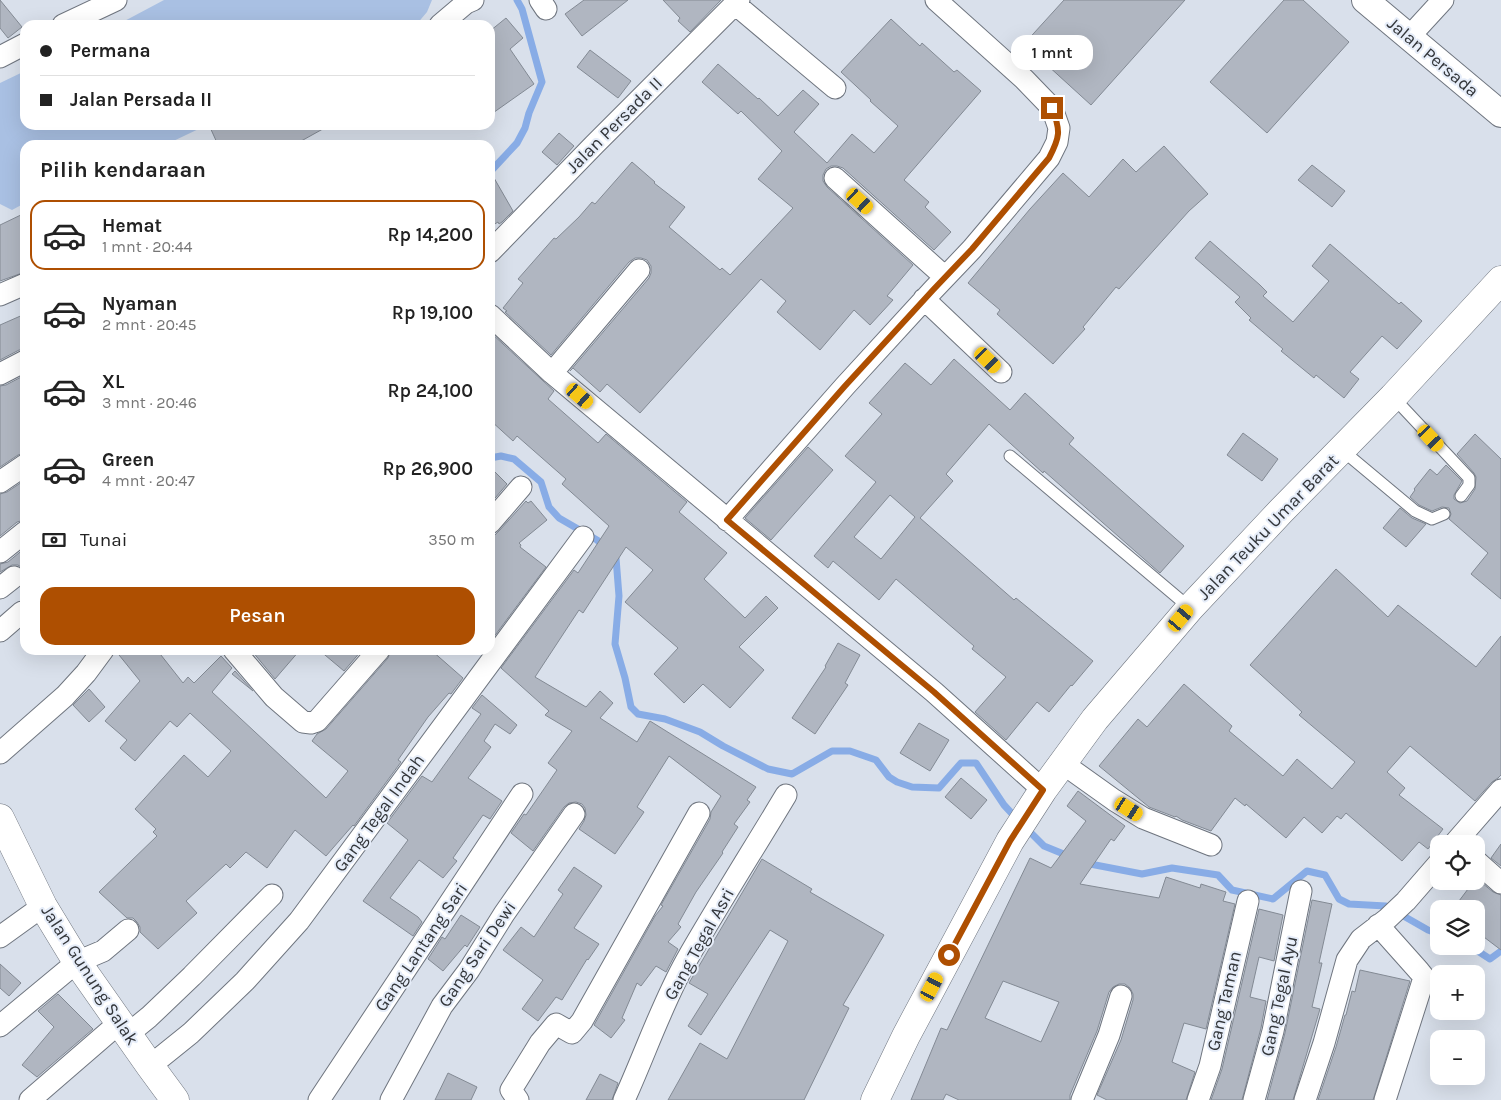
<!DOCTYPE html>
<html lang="id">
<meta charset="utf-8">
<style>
:root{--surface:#fff;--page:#f6f6f6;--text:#222;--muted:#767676;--line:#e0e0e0;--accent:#ae4f01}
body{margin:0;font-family:Karla,sans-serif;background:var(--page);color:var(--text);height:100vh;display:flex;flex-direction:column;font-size:19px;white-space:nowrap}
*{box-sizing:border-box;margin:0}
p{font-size:16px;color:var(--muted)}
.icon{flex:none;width:28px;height:28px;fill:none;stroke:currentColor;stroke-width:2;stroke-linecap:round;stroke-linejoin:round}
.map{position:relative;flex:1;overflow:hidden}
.details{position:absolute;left:20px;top:140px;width:475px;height:515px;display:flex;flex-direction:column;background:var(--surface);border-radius:15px;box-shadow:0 5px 20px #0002}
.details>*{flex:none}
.hud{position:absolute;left:20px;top:20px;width:475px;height:110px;border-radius:15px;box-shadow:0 5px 20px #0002;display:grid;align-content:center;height:110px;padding:0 20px;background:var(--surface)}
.controls{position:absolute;left:1430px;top:835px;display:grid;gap:10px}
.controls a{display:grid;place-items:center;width:55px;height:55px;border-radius:10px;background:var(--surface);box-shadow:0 5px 20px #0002;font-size:25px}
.end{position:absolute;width:22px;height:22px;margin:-11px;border:6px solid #ae4f01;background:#fff;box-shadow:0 0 0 2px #fff}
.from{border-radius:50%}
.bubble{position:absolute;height:35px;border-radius:15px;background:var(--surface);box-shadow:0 5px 20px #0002;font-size:16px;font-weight:600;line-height:35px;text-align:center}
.car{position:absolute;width:15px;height:30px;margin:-15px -8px;border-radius:6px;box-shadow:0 0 4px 1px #0007;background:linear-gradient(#f5c518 24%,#345 0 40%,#f5c518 0 76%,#345 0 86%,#f5c518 0)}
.hud b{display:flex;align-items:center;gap:18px;height:48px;font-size:19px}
.hud b+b{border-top:1px solid var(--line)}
.hud i{width:12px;height:12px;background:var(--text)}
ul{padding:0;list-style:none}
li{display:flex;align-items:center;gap:15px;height:70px;margin:0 10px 8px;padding:0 10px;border:2px solid transparent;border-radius:15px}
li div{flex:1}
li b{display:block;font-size:19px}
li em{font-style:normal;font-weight:600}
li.selected{border-color:var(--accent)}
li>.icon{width:45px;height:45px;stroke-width:1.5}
h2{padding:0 20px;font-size:22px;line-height:60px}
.pay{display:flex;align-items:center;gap:12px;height:55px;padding:0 20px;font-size:19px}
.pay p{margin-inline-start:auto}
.cta{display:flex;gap:10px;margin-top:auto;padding:10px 20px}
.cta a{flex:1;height:58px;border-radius:15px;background:var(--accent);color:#fff;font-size:20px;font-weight:600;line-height:58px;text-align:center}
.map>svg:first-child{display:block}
.green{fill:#a9c0e3}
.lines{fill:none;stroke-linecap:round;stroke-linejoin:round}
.stream{stroke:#88ace6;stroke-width:7}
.building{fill:#b0b6c1;stroke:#838a94;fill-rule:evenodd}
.service-casing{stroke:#6f757f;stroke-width:13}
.minor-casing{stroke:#6f757f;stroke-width:23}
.tertiary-casing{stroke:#6f757f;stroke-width:28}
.secondary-casing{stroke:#6f757f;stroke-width:29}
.service{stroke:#fff;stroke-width:11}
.minor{stroke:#fff;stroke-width:21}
.tertiary{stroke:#fff;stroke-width:26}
.secondary{stroke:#fff;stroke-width:28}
.route{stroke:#ae4f01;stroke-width:6}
.labels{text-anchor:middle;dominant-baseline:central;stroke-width:4;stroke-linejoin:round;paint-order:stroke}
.street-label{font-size:18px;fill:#33363a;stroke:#e6edf9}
</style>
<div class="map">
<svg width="1501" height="1100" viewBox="0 0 1501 1100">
<rect width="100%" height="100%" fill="#d9e0eb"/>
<path class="green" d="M164,0H432L427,12L416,25H117Z
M25,71V125H207L165,145H25V203L12,210L0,204V83Z"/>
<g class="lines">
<path class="stream" d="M490,172L517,143L525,128L529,113L542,82L522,9L517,0
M490,458L501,456L514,459L541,482L549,507L559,518L597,540L604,546
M614,556L616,558L619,596L615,644L625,678L631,707L638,714L665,719L700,732L723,746L768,769L792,774L832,751H850L876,760L889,777L897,782L912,787L939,788L961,763H976L1004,805L1017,819
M1026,828L1044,846L1071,857
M1085,863L1142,874L1172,868L1218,875L1232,890L1273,899L1307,871L1325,875L1339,899L1349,904L1386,906L1428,930L1439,934
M1470,946L1490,959L1501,951"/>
</g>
<path class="building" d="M0,0L22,27L8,38L0,28Z
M584,0H628L582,36L565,14Z
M663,0H721L690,32L678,21L680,18Z
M1064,0H1185L1091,105L1024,44Z
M1284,0H1303L1349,42L1267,133L1210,82Z
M506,18L523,38L510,49L534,84L490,115V31Z
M891,19L920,46L922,43L954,72L957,70L981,91L904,180L929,202L925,207L951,232L934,250L843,168L837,166H831L826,169L823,175V181L827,187L913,265L887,296L893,300L870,325L854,310L820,350L777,312L786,301L761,279L640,413L607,384L600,392L573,368L570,371L649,278L651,273V266L647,260L641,258H635L629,262L551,355L505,312L507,311L503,308L523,283L518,279L554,238L556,239L579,217L592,202L595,204L632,162L655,182L654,183L685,207L669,227L720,270L722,268L730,275L793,208L758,179L782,151L741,111L738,114L702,82L718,64L758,99L759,98L778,116L803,90L819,104L794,132L827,163L852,134L874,153L898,126L870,101L871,100L841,72Z
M590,50L631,81L618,98L577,67Z
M209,125H330L294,145H218Z
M559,133L574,146L557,165L542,152Z
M1164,146L1208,194L1189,211L1119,289L1116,287L1083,327L1085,329L1053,364L997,314L1000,310L968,283L1030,209L1063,173L1089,197L1123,159L1136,172Z
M1312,165L1345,191L1332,207L1298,180Z
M490,171L513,211L502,222L499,224L498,222L490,227Z
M25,213V272L0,281V225Z
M1210,241L1260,285L1267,292L1263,296L1293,322L1329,281L1312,266L1330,244L1399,304L1401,302L1422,321L1397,349L1382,336L1350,372L1359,379L1344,398L1316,375L1314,378L1281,351L1283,349L1249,320L1251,318L1235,302L1240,297L1195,258Z
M25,314V349L19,350L0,360V325Z
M490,332L554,391L548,399L598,443L606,434L687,502L679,512L727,553L704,579L745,618L766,596L778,608L739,647L764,670L730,708L703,684L684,703L654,674L678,648L625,602L653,570L626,547L583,613L579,610L535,677L586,707L600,691L613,703L600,718L637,742L650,721L756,787L747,800L750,802L734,824L738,827L722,852L723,853L696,892L678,924L681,927L668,942L678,949L666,972L656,966L641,986L637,983L622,1018L625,1020L611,1038L594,1025L655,916L663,906L661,905L710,819L711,812L721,796L669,756L637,807L644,812L615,854L579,829L584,821L586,815L585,808L582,804L576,802L569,803L564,807L533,851L511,833L524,814L526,815L557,770L548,763L572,731L545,715L549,711L501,668L574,570L578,573L609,526L562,484L566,479L517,436L513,441L490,420Z
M954,359L1010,410L1025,393L1074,438L1069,444L1184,546L1160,573L1044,471L1043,473L989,424L946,474L953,481L920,518L1014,600L1016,598L1093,661L1072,686L1071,685L1049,712L1037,702L1006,740L975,712L1006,677L972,649L974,646L896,579L879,600L833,561L828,568L814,556L876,482L845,456L882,414L869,403L905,363L931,385ZM890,495L915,517L881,559L854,537Z
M25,375V453L18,455L0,467V386L6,385Z
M1243,433L1278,459L1262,481L1227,455Z
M1475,434L1501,459V599L1471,574L1488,553L1449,519L1451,514L1449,508L1442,507L1432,511L1419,505L1410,497L1415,490L1414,489L1430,469L1437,475L1446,465L1462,481L1454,495V499L1460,503L1467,501L1475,489L1476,477L1474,473L1457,454Z
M808,447L833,470L771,540L745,518Z
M490,467L507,484L490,504Z
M25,480V520L17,522L0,536V494L7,492Z
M526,501L528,503L531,501L547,520L519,543L521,545L520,547L546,567L490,642V535H495L499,531Z
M1400,508L1412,518L1426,524L1406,547L1383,528Z
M25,548V568L24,569L18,565H12L0,572V564L8,562Z
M1336,569L1388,617L1398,605L1476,667L1501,636V775L1498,778L1492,782L1475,801L1410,746L1387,772L1405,788L1399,795L1443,829L1428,849L1419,842L1402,861L1346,813L1341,819L1337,816L1322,833L1304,817L1286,838L1246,804L1245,806L1235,798L1211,831L1182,820L1176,816L1175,817L1149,807L1099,766L1138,719L1147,727L1184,684L1232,726L1229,731L1283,776L1297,759L1332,789L1355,762L1299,715L1302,712L1250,665Z
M838,643L860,655L845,683L848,685L815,734L792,718L826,667L825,666Z
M115,650H157L183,683L188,677L194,683L221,656L232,668L212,692L326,798L348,771L312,741L317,734L326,729L388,658L391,650H431L463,678L451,694L449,693L428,717L398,760L401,762L354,826L353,825L326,856L295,830L267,868L246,852L230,868L226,864L186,901L197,913L158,949L140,932V927L137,922L133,918H127L99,892L157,836L153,832L156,829L135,809L184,755L208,777L231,751L190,713L177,727L170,721L135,761L120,748L127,740L105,721L140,681Z
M253,650H300L275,679L252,651Z
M319,650H362L344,671Z
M235,671L253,691L232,674Z
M89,689L105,707L89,722L73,705Z
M482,695L517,725L510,734L495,724L484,741L491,747L468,778L502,801L490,819L483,815L453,858L457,861L443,878L419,860L390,898L418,917L422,922L413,936L363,901L408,840L387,823L422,776L432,782L481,714L472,708Z
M919,723L949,740L930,771L900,753Z
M961,778L987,800L971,819L945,797Z
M1078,791L1125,826L1114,841L1111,839L1080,884L1159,898L1166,877L1200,888L1201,884L1226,892L1223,901L1235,904L1206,1029L1184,1023L1172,1062L1195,1072L1186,1100H1107L1097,1095L1121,1040L1133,1000V994L1130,988L1125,984H1119L1113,987L1109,992L1097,1031L1070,1095V1100H959L946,1094L943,1100H911L941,1028L947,1030L1030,858L1051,868L1086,821L1067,806ZM1003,981L1059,1002L1041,1042L985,1018Z
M1501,844V866L1491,858Z
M762,859L812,889L810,892L884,935L843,1005L849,1008L804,1100H668L700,1043L727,1059L788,941L770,930L701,1035L688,1026L708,994L689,983Z
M574,867L602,886L574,928L599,944L588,960L587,959L562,1000L556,997L538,1021L522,1009L543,980L503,950L521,927L534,937L563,894L558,890Z
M1476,878L1493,892L1501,895V950L1476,931V909H1453L1474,881H1476Z
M1312,900L1332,904L1319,963H1322L1312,1007L1320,1009L1293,1100H1267L1285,1033Z
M1259,909L1283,915L1274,961L1259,957L1250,997L1266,1001L1261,1028L1242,1100H1211L1222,1069Z
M461,915L480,927L467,947L465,945L443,971L428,959L442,937L445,939Z
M0,964L21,983L9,996L0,988Z
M1360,970L1410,981L1373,1100H1318L1336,1047L1345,1015H1346L1352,991L1355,992Z
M58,994L93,1029L37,1077L22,1065L54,1027L38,1011Z
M448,1073L477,1087L471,1100H435Z
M600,1074L618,1083L612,1100H586Z"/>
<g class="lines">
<g class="service-casing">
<path id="service" d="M1393,397L1469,478V485L1461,496
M1342,450L1415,511L1432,519L1444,514
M1010,456L1190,608"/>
</g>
<g class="minor-casing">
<path id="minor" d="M540,0L546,9
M735,4L835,88
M63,25L116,0
M440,25L466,3L473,0
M1409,37L1443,0
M0,57L25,44
M835,178L945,277
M490,252L594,145L739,0
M0,295L25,284
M924,299L1001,372
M490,315L552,373L934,692L1043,790
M552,373L639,270
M0,374L25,361
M0,482L25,465
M727,520L845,386L933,290L972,249L1049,158L1057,142L1059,128L1052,108L1024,79L936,0
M490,523L521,487
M0,552L25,532
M0,588L14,577
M0,631L22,612
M234,650L274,697L303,722L311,723L317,721L379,650
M0,753L65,696L86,673L103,650
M1062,763L1114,800L1143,818L1211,845
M1454,844L1501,790
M1476,861L1501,883
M1378,925L1419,971L1423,976V981L1385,1100
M0,937L43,906
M0,1026L77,962L103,951L128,930
M128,1034L149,1017L192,976L272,895
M150,1066L191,1033L245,981L299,921L583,537
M30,1100L119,1023
M319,1100L522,794
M391,1100L442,1006L469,970L504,914L574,814
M518,1100L511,1090L540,1043L556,1024L572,1033L582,1021L699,813
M624,1100C645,1054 661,1006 686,961C718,905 753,850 786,795
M1082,1100L1109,1035L1121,996
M1198,1100L1210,1066L1248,901
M1254,1100L1273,1031L1301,891
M1305,1100L1324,1043L1347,960L1361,939L1387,919L1406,901L1439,863"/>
</g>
<g class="tertiary-casing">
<path id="tertiary" d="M1365,0L1501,114"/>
</g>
<g class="secondary-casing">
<path id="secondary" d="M0,818L43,906L77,962L150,1066L175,1100
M875,1100L906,1036L1010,841L1043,790L1095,719L1190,608L1281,511L1393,397L1501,280"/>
</g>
<use href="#service" class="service"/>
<use href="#minor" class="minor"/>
<use href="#tertiary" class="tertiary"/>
<use href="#secondary" class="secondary"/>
</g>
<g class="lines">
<path class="route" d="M949,955L1010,841L1043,790L934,692L727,520L845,386L933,290L972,249L1049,158C1060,137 1061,131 1052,108"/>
</g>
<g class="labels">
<g class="street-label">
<text transform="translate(1433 57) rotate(40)">Jalan Persada</text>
<text transform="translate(614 125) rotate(-45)">Jalan Persada II</text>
<text transform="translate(1268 527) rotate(-46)">Jalan Teuku Umar Barat</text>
<text transform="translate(379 813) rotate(-54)">Gang Tegal Indah</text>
<text transform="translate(699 944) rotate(-61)">Gang Tegal Asri</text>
<text transform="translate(421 947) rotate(-56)">Gang Lantang Sari</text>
<text transform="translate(477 954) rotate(-56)">Gang Sari Dewi</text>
<text transform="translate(90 975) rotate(57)">Jalan Gunung Salak</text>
<text transform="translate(1279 996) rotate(-78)">Gang Tegal Ayu</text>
<text transform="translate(1224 1001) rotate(-77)">Gang Taman</text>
</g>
</g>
</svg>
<div class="controls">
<a><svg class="icon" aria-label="locate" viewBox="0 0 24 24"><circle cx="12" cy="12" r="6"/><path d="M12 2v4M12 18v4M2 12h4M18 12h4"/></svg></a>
<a><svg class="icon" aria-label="layers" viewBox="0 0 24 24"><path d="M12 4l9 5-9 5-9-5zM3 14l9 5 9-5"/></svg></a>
<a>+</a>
<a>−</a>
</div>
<i class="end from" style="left:949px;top:955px"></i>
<i class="end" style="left:1052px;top:108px"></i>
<div class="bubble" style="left:1011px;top:35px;width:82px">1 mnt</div>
<i class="car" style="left:860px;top:201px;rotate:132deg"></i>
<i class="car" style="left:988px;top:360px;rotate:134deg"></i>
<i class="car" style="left:580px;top:396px;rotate:131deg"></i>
<i class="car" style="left:1431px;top:438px;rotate:137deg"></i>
<i class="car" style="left:1181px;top:618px;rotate:40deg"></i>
<i class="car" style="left:1129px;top:809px;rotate:122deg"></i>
<i class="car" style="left:932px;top:987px;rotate:28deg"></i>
<div class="hud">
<b><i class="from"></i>Permana</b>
<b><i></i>Jalan Persada II</b>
</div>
<section class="details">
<h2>Pilih kendaraan</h2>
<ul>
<li class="selected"><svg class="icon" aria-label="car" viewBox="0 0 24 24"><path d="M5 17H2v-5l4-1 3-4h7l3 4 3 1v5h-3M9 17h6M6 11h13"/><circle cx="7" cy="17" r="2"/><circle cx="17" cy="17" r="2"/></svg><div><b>Hemat</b><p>1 mnt · 20:44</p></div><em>Rp 14,200</em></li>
<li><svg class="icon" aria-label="car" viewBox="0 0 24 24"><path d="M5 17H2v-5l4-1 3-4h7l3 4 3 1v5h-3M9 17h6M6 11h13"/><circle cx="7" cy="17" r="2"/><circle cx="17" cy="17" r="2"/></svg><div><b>Nyaman</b><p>2 mnt · 20:45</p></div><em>Rp 19,100</em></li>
<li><svg class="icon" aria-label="car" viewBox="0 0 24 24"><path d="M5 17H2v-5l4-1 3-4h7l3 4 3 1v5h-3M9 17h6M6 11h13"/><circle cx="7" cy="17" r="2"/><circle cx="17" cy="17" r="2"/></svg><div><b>XL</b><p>3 mnt · 20:46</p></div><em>Rp 24,100</em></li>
<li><svg class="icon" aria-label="car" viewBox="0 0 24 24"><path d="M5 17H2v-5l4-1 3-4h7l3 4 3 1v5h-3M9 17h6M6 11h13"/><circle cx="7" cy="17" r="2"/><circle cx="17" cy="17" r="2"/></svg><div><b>Green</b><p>4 mnt · 20:47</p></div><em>Rp 26,900</em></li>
</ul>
<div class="pay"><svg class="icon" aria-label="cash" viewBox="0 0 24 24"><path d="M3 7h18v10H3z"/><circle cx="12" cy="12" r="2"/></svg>Tunai<p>350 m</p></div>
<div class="cta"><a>Pesan</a></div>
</section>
</div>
